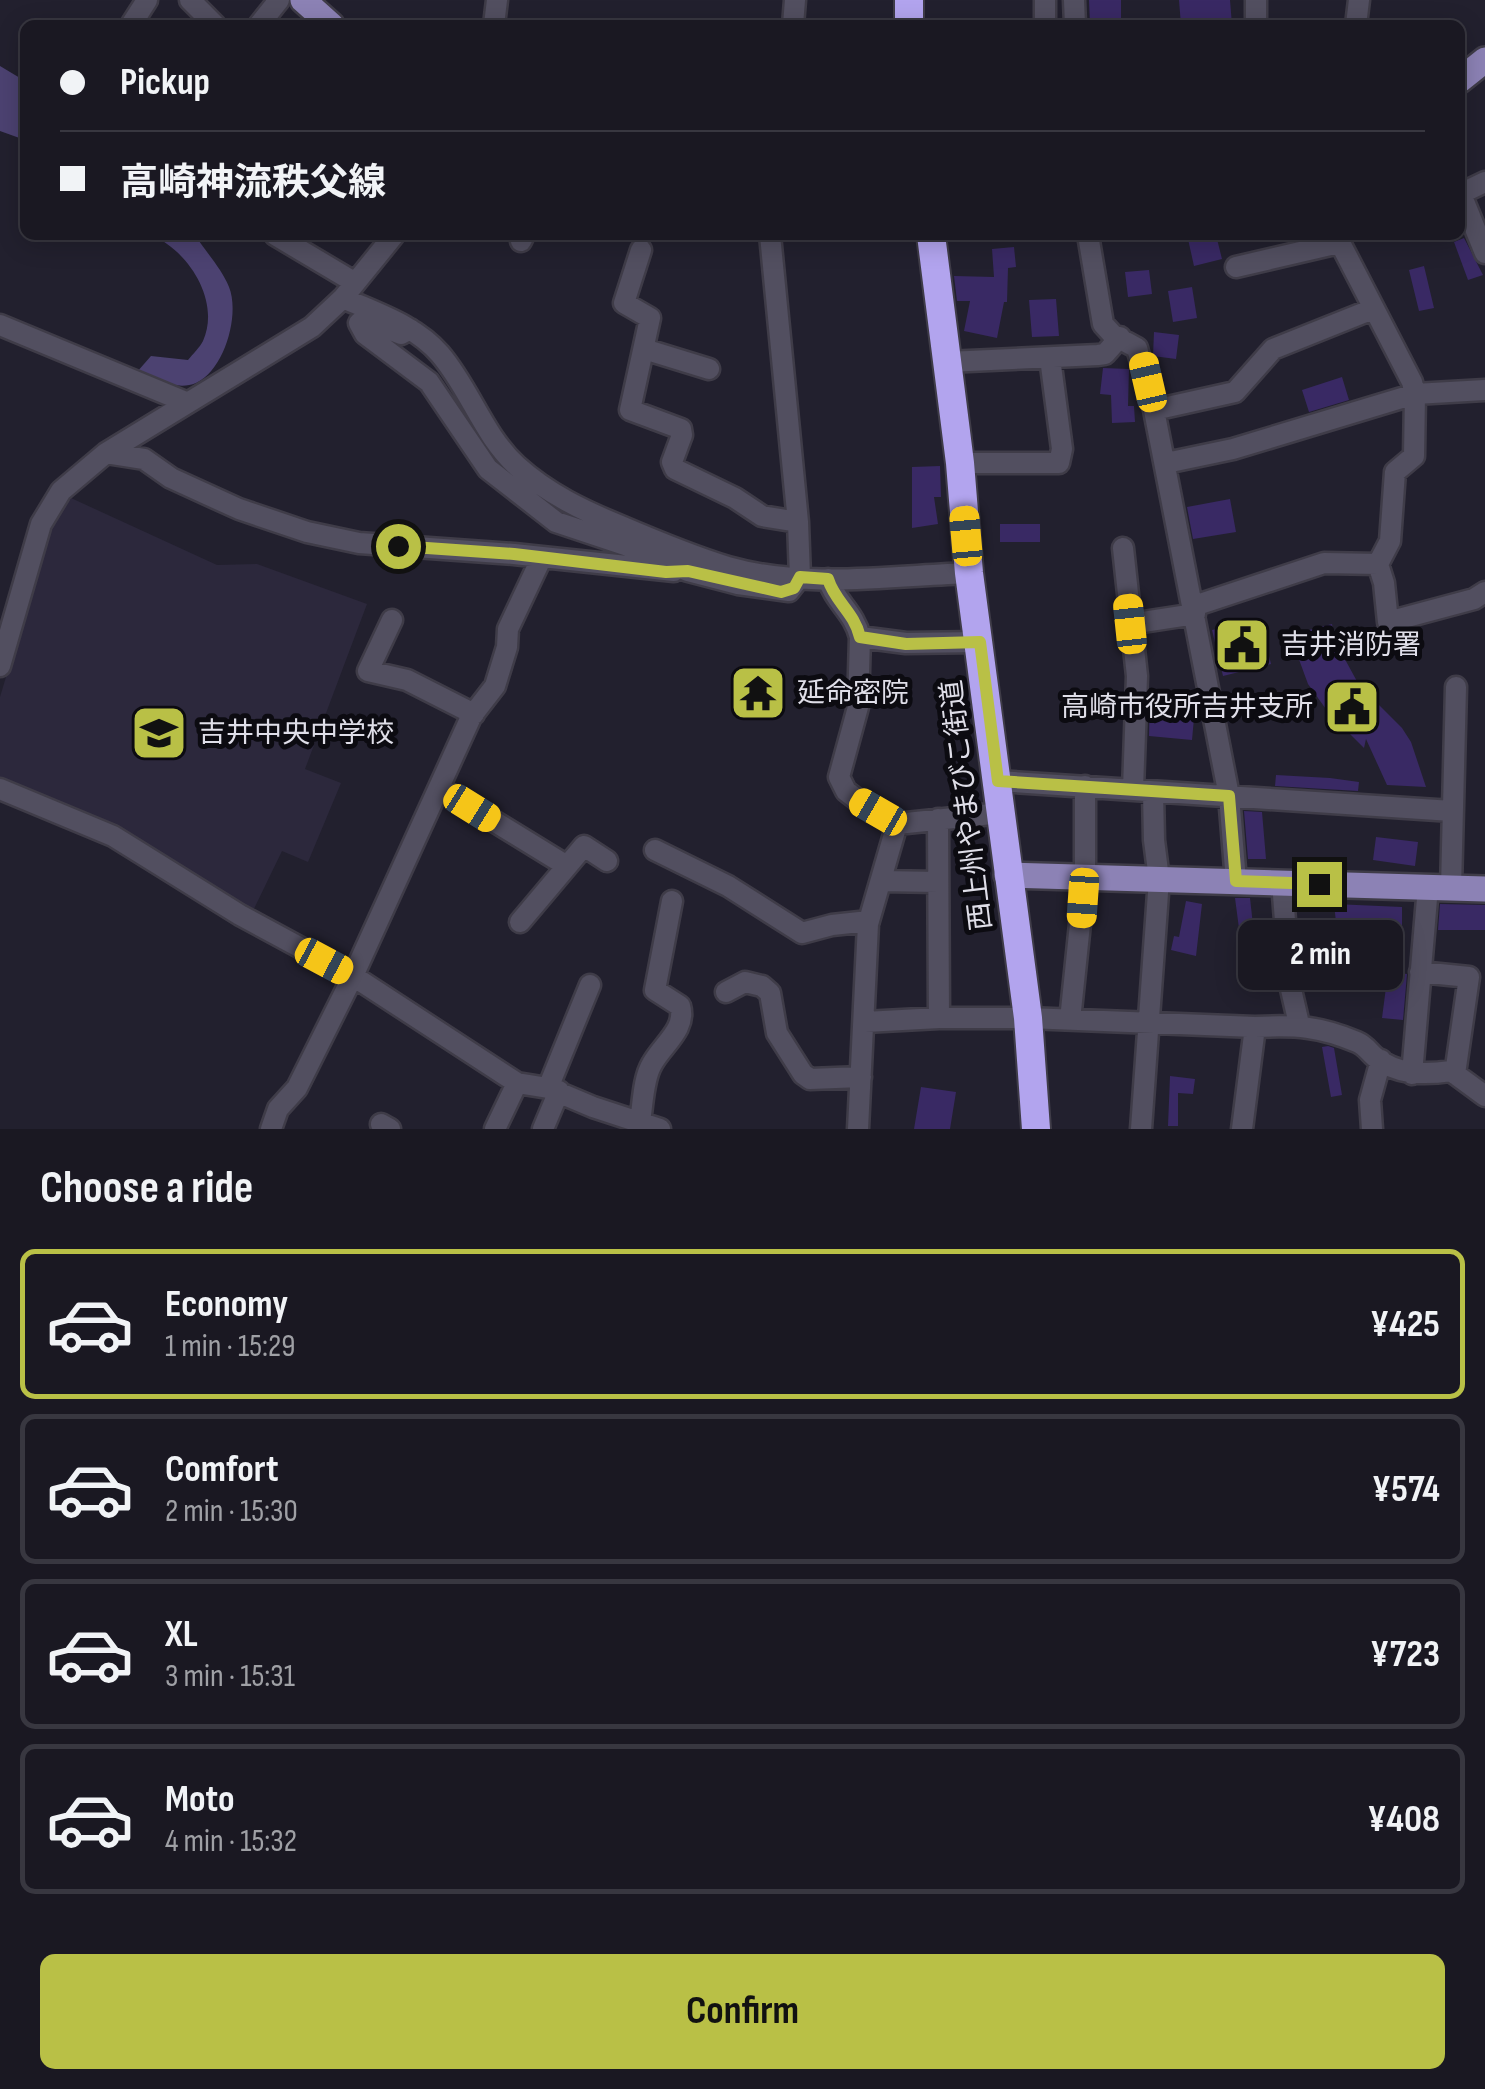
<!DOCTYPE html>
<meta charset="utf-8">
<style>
:root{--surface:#1a1822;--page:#23212a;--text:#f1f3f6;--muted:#9fa0a5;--line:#383740;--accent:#b9c046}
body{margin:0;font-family:"Sofia Sans Condensed","Noto Sans JP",sans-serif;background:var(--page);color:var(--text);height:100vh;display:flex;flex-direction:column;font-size:38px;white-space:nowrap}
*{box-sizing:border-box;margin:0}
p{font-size:32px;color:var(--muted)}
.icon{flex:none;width:55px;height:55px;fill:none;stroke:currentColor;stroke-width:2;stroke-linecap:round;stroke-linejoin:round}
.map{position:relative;height:1129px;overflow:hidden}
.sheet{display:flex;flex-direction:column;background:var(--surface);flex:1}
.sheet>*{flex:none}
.hud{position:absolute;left:20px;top:20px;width:1445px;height:220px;border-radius:15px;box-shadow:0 5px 25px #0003,0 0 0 2px var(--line);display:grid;align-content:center;height:220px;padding:0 40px;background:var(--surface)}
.end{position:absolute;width:45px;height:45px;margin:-22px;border:12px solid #b9c046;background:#111;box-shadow:0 0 0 5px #111}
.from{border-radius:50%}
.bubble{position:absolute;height:70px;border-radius:15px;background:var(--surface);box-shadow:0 5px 25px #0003,0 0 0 2px var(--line);font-size:32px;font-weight:700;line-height:70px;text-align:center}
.car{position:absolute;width:30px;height:60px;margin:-30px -15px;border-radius:12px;box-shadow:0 0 8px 2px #0007;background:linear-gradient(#f5c518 24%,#345 0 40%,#f5c518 0 76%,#345 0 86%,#f5c518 0)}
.hud b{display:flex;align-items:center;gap:35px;height:95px;font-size:38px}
.hud b+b{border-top:2px solid var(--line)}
.hud i{width:25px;height:25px;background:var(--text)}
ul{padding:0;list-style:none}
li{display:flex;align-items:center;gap:30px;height:150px;margin:0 20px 15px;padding:0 20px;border:5px solid var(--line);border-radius:15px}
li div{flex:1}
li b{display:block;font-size:38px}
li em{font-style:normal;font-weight:700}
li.selected{border-color:var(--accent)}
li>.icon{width:90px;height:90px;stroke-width:1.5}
h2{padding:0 40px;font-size:45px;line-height:120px}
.primary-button{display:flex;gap:20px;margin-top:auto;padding:20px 40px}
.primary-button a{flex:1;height:115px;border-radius:15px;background:var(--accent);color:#111;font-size:40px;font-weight:700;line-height:115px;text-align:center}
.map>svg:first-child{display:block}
.built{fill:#2c283c}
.green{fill:#4c4271}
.building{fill:#392964}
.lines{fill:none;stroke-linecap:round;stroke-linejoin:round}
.minor-casing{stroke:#3f3c48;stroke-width:25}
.major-casing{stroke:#3f3c48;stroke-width:30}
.highway-casing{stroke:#3f3c48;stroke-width:32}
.minor{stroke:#524f60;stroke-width:20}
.major{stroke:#8c82b5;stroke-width:25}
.highway{stroke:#b2a4ee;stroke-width:28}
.route{stroke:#b9c046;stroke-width:12}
.labels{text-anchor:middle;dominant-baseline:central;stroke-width:10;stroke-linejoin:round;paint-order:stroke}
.poi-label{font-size:28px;fill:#dfdee8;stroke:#0c0b11;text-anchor:start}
.street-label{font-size:28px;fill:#dfdee8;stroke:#0c0b11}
</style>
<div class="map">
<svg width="1485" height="1129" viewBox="0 0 1485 1129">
<rect width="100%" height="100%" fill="#22202e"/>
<path class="built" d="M71,498L217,565L257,564L367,604L305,769L341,783L308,862L282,851L251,915L0,783V697L52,523Z"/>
<path class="green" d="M0,66L25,81V140L0,131Z
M151,235H195C205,251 222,269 229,287C240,314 225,370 196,383C177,391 155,379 137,372L151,356L188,360C193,354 200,347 203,341C221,301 188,250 151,235Z"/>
<path class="building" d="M1089,0H1121V25H1090Z
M1179,0H1230L1232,25H1181Z
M1204,235H1216L1222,259L1194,266L1188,239Z
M1464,238L1483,275L1468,280L1454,242Z
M1014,247L1016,267L1008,268L1007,302H1004L997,338L964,331L970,301H957L954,276L994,277L992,249Z
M1424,266L1434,308L1419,311L1409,270Z
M1149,270L1152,294L1128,297L1125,272Z
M1192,287L1197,318L1173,322L1168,291Z
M1056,299L1059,336L1032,337L1029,300Z
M1154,332L1179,335L1176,359L1153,356Z
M1103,368L1129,369L1128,406H1134L1135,422L1112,423L1111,395L1100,394Z
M1342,377L1349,400L1309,412L1302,390Z
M940,466L941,497H934L938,524L912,528V467Z
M1230,499L1236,532L1193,539L1187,507Z
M1000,524H1040V542H1000Z
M1260,619L1271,664L1223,676L1212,630Z
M1332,624L1335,641L1359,685L1402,728L1411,742L1426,787L1387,785L1366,739L1364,748L1328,712L1308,684L1290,635Z
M746,675L775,679L770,712L741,707Z
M1150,692L1196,696L1192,740L1149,736Z
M1276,775L1330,778L1359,782L1358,791L1275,786Z
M1244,811L1262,812L1266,859H1248Z
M1376,837L1418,842L1415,866L1373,860Z
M1235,898H1250L1254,934L1240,936Z
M1186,901L1202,904L1196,956L1171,950L1174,936L1179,937Z
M1334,904L1402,907V930L1354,928V920L1336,922Z
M1440,904L1485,905V930H1438Z
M1388,972L1407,974L1403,1020L1382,1018Z
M1328,1046L1334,1048L1342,1095L1331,1097L1322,1047Z
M1170,1076L1195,1079L1193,1094L1178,1093V1126H1168Z
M921,1087L956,1092L950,1129H914Z"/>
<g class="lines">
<g class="minor-casing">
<path id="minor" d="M190,0L215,25
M1074,0L1075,25
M1256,0V25
M131,25L147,0
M259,25L279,0
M494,25L497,0
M793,25L795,0
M1045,25V0
M1356,25L1359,0
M1460,194L1485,182
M1461,194L1485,253
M275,235L354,282
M1088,235L1103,324L1113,335L1137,348L1154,410L1229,796L1236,881
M521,241L524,235
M641,250L624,303L650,318L630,410L681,429L682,435L672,462L675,469L735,498L762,516L798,522
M1236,267L1339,243
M343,298C376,313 415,325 440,354C470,389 483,435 517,466C548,494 584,511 621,526C656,541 692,556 728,567C805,589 891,576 969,573
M0,325L188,403
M410,329L401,334L364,319L359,323L365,334L429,382L488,469L556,522L640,550L688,571L738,584L789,591L800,577L798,522L770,235
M644,349L709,369
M947,362L1098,355L1105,354L1120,337
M1154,410L1235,392L1273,349L1373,309
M106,453L144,459L171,478L239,509L307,532L359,543L514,554L674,571
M960,463H1059L1062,449L1050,358
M1166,463L1233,449L1415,394L1485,390
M1123,548L1137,676L1133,789
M1378,564L1384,583L1388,622L1474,599L1485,592
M828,579C835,602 854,612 860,637L906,643L980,642
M1194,606L1324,563L1378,564L1390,541L1395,472L1414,456L1415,394L1412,382L1336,235
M392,620L368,671L407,680L474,714
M1130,624L1195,614
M860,637L858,707L839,777L846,791L859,801L897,824L1001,813
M0,666L41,524L61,491L106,453L312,327L343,298L394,235
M998,781L1452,811
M440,788L567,866
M0,789L113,836L240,915L353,976L517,1083L548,1088L593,1107L660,1129
M938,819L939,1018
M655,850L728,886L802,933L832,925L869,921
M881,881L938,882
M1282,882L1290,985L1299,1024
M1451,888L1456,687
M520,922L584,846L607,861
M1420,972L1469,977L1455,1074
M726,992L745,982L762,986L770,993L777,1033L803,1074L810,1079L861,1077
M1070,1020L1085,876V786
M865,1022L939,1018H1028L1255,1027C1296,1025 1319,1026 1357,1042C1366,1046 1368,1051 1375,1057C1397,1075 1424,1075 1451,1071L1485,1096
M1412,1074L1428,887
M548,1088L590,985
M640,1121C643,1104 643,1079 652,1064C662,1045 687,1029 680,1006L655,990L672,901
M381,1124L390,1129
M271,1129L278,1109L297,1088L353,976L471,717L495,686L507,647L508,629L541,559
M495,1129L517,1083
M543,1129L559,1091
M858,1129L868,924L897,824
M1141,1129L1159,879L1154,840L1153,792
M1242,1129L1255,1027
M1372,1129L1370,1100L1381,1060"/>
</g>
<g class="major-casing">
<path id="major" d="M303,0L331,25
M1460,80L1485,60
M1007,875L1485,889"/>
</g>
<g class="highway-casing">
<path id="highway" d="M909,0V25
M931,235L960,463L969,573L1028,1018L1036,1129"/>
</g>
<use href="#minor" class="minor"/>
<use href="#major" class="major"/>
<use href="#highway" class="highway"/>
</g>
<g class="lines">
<path class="route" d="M398,546L514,554L666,572L688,571L781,592L794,588L800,577L828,579C835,602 854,612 860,637L906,644L980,642L998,781L1229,796L1236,881L1319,884"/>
</g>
<defs>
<g id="civic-square" transform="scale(2.875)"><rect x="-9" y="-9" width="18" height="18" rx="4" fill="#b9c046" stroke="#0c0b11"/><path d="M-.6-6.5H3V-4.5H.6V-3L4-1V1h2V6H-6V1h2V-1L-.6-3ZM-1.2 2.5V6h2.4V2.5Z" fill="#111"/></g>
<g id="temple-square" transform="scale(2.875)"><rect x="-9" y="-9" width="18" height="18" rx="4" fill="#b9c046" stroke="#0c0b11"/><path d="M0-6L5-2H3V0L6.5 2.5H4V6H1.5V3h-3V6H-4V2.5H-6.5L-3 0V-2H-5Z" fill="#111"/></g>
<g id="school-square" transform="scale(2.875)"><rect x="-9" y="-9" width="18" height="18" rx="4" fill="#b9c046" stroke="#0c0b11"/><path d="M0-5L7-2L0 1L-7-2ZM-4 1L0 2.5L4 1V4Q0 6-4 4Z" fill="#111"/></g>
</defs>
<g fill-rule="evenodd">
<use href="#civic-square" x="1242" y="645"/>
<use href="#temple-square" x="758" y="693"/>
<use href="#civic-square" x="1352" y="707"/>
<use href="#school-square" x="159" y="733"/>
</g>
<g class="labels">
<g class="poi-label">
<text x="1281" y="645">吉井消防署</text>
<text x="797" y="693">延命密院</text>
<text x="1313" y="707" text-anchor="end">高崎市役所吉井支所</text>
<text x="198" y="733">吉井中央中学校</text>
</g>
<g class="street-label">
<text transform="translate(967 805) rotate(-97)">西上州やまびこ街道</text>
</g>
</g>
</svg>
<i class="end from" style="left:398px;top:546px"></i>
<i class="end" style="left:1319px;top:884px"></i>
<div class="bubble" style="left:1238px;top:920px;width:165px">2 min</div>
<i class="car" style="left:1148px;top:382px;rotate:347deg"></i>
<i class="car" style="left:966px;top:536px;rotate:355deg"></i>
<i class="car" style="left:1130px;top:624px;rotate:354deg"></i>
<i class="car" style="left:472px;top:808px;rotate:122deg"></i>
<i class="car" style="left:878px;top:812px;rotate:300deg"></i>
<i class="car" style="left:1083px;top:898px;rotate:184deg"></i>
<i class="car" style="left:324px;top:961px;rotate:118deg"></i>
<div class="hud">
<b><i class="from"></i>Pickup</b>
<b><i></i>高崎神流秩父線</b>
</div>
</div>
<section class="sheet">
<h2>Choose a ride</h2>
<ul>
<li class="selected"><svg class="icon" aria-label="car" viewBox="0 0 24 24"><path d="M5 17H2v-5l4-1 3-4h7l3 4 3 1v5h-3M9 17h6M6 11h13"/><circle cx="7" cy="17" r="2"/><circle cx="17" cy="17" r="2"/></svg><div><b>Economy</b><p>1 min · 15:29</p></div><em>¥425</em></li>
<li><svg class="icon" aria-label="car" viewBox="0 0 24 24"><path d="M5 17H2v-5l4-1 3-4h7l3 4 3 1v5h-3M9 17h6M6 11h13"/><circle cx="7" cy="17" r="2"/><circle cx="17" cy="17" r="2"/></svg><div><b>Comfort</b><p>2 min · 15:30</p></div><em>¥574</em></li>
<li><svg class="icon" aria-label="car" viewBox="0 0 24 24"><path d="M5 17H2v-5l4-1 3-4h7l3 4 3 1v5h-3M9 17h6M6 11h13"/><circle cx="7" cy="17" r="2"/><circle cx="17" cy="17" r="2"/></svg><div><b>XL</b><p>3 min · 15:31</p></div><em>¥723</em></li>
<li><svg class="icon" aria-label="car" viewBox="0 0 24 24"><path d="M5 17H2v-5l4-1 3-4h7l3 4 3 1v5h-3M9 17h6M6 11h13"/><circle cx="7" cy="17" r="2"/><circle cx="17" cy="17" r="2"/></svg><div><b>Moto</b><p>4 min · 15:32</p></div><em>¥408</em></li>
</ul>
<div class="primary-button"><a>Confirm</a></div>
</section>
